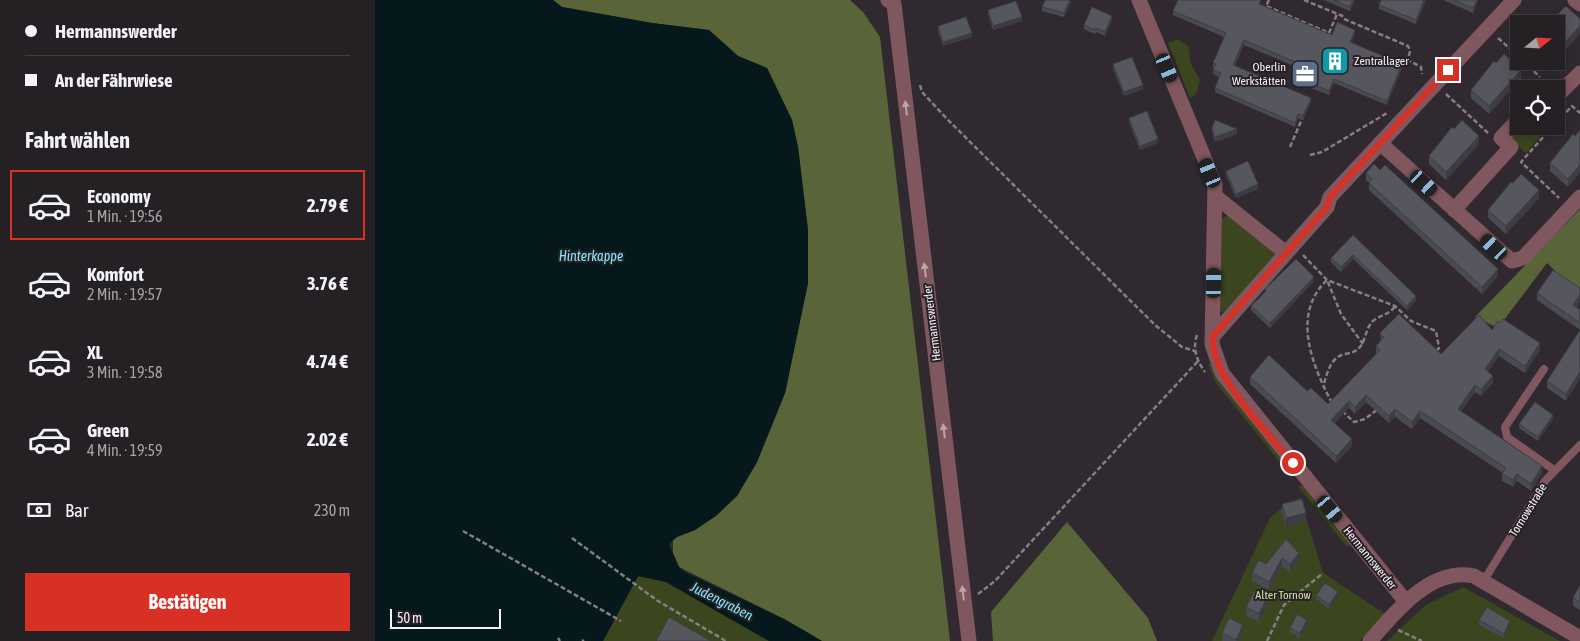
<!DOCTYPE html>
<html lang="de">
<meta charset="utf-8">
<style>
:root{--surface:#242024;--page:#2c282c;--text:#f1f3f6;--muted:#a3a3a6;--line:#413e41;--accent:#d93025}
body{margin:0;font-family:"Asap Condensed",sans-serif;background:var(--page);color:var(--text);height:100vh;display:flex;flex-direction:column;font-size:19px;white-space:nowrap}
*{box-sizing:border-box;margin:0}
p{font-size:16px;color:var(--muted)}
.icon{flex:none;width:28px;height:28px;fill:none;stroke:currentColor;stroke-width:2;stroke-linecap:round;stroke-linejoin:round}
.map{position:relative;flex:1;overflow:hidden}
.panel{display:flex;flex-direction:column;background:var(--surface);width:375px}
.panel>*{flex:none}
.guide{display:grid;align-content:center;height:110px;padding:0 25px;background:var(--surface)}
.needle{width:32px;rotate:72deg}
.tools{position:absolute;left:1135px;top:15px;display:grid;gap:10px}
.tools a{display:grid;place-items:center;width:55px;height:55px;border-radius:0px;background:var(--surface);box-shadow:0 2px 12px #0003,0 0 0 1px var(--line);font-size:25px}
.scale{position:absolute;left:15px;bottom:12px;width:111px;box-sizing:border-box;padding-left:5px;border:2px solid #f5f1f5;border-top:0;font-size:14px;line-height:18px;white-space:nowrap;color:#f5f1f5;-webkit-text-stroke:4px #272026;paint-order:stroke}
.end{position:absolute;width:22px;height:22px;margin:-11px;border:6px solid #d93025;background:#fff;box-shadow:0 0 0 2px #fff}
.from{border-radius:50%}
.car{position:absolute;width:15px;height:30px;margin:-15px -8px;border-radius:6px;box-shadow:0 0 4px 1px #0007;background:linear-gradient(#222 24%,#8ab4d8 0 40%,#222 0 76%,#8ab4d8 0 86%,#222 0)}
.guide b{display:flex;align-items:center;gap:18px;height:48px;font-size:19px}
.guide b+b{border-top:1px solid var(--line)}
.guide i{width:12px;height:12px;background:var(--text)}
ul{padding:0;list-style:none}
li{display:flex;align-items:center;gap:15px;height:70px;margin:0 10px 8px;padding:0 15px;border:2px solid transparent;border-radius:0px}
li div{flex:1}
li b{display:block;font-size:19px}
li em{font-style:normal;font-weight:700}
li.active{border-color:var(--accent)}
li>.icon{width:45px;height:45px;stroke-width:1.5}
h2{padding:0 25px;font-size:22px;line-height:60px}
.pay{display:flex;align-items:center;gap:12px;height:55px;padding:0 25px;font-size:19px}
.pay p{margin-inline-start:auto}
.button{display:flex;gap:10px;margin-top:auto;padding:10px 25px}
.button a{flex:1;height:58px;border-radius:0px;background:var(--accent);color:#fff;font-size:20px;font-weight:700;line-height:58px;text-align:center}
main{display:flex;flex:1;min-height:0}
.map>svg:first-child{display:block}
.green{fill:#3b451e}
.forest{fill:#596438}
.water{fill:#05181b}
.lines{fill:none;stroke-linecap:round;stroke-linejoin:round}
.path{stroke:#847f84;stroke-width:2.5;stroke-dasharray:5 2.5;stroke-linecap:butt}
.lane{stroke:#81575f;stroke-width:8}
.street{stroke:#81575f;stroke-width:15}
.wall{fill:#4a4a52}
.shaded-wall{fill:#3c3c42}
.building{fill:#56565f;stroke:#3c3c42}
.oneway{fill:#bba4aa}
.route{stroke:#d93025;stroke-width:6}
.labels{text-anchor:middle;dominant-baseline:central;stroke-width:4;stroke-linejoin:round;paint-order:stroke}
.poi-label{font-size:12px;fill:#f5f1f5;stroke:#272026;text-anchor:start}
.street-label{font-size:12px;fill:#f5f1f5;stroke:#272026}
.park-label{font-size:12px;fill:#cfe39b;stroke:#272026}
.water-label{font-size:14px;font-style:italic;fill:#83e7f9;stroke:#272026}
</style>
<main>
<section class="panel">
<div class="guide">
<b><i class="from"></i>Hermannswerder</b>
<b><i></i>An der Fährwiese</b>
</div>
<h2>Fahrt wählen</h2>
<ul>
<li class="active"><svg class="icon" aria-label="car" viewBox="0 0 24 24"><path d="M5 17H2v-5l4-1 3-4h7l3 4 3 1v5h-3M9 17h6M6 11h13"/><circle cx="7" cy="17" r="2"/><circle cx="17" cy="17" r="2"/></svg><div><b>Economy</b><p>1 Min. · 19:56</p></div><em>2.79 €</em></li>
<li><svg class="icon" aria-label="car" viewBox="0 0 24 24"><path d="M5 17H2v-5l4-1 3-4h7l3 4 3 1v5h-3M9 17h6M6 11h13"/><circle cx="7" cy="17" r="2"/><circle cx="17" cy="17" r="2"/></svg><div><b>Komfort</b><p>2 Min. · 19:57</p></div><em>3.76 €</em></li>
<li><svg class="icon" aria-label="car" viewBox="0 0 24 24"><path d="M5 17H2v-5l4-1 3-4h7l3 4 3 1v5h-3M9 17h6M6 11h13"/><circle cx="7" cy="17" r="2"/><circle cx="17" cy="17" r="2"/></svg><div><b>XL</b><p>3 Min. · 19:58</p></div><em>4.74 €</em></li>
<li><svg class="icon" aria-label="car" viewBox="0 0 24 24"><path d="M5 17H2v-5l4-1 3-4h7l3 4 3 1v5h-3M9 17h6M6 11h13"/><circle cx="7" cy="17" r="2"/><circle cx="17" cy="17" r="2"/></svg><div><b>Green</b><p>4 Min. · 19:59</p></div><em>2.02 €</em></li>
</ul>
<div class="pay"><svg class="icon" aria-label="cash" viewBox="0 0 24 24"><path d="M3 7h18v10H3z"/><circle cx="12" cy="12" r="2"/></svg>Bar<p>230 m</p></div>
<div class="button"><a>Bestätigen</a></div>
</section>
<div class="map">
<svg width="1205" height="641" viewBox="0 0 1205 641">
<rect width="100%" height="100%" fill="#302a30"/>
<path class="green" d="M803,39L813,46L816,64L825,80L821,94L815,98L793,43Z
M1144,126H1174L1151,153L1132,136Z
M853,215L903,252L849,312L844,311L846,219Z
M837,362L917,470L916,476L841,383L833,364Z
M923,486H930L976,543L972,547Z
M925,498L948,573L1010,614L985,641H837L895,518L909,506Z
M263,576L291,582L394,641H228Z
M1088,587L1185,641H1012L1051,605Z"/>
<path class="forest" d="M178,0H475L488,12L505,37L575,641H447L411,620L304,567L298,554V539L320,530L362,496L382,462L410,393L433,283V230L423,147L417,120L392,68L363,56L334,30L277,23L187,7Z
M1205,209V289L1202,292L1172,263L1123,328L1100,317Z
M692,522L773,618L782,641H618L616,612Z"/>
<path class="water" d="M0,0H178L187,7L277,23L334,30L363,56L392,68L417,120L423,147L433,230V283L410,393L382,462L362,496L341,516L320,530L303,536L294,544L304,567L310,572L411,620L447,641H394L291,582L263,576L228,641H0Z"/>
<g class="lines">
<path class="path" d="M894,0L891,6L954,33L962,14
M929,0L970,17
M969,19L1033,46L1035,51L1033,60L1046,67L1047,74
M1123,38L1144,57
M1148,61L1165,77
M545,85L547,92L574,121L780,325L807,347L820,351
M1071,94L1113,133
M1181,123L1197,106L1205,113
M1178,126L1146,162L1184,198
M915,147L927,119
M935,155L947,152L1012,113
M928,255L952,280L1020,306L1036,321L1061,331L1064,348L1060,352
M822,335C817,348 822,361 830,372
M949,383C953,371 956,357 970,354C976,353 980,352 984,348C991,341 990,329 998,321C1006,314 1015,315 1020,306
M957,403C937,365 916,314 952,280L966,314L988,344
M967,411L979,422L990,419L1003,409
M88,531L246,621
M197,538L283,601L351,641
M603,594L620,581L824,360
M1023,630L1047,641
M183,638L185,641
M207,640L209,641
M892,641L909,605L948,573"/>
<path class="lane" d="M1169,369L1130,427L1132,437L1179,470
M1108,582L1170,481L1205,445"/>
<path class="street" d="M513,0L519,4L594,641
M764,0L840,184L837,344L847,373L1031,602
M1200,0L1205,4
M1171,89H1172
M1181,97L1205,73
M1005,143L1137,261L1148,258L1205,197
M840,196L911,253
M1079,210L1136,147L1126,138L1144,119
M838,336L952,207L955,197L1139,0
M995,641C1020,612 1056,567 1099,576L1205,638"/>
</g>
<path class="wall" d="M696,0V2L689,17L667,11V7Z
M949,0H980L975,11Z
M1051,0L1041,24L1004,9V5Z
M1068,0H1103L1098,13Z
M886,4L957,35L980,34L976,43L1027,68L1012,105L959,83L954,95L936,88V83L940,75L869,45L860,66L936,102L928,120L923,118L920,127L840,92V88L844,77L838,74L839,68L838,67V63L849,37L798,15V11Z
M613,10L647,21L618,30L613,14Z
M737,20L730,36L721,32L720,34L709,29V25Z
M563,26L597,37L568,46L563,30Z
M1170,61H1180L1175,66Z
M738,64L768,89L749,96L738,68Z
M1146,78L1114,114L1096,98V90Z
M754,118L783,143L765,150L754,122Z
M837,128L862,134L840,142L837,132Z
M1079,129L1104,144L1071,180L1054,164V156Z
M1198,134L1193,187L1175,171V163Z
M851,171L883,189L861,198L851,175Z
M991,173L1123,276L1107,294L994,190V183L991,180Z
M1164,198L1131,234L1113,218V210Z
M978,235L1041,300L1032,310L978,259L966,272L956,262V258Z
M939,281L895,328L876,310V306L890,292V289Z
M1205,288V302L1202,307L1205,310V330L1162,300V293Z
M1117,330L1165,350L1150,373L1124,356L1113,371L1118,383L1106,396L1100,392L1086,411L1167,473L1156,491L1142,481L1138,487L1127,481V474L1128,473L1045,418L1037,429L1020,417L1014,423L991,402L980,414L974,408L960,423L977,446L961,463L875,384V377L932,391L953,404L1001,354V346L1006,341L1005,333L1066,354Z
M1205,330L1191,401L1172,388V381Z
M1178,419L1163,441L1144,428V424Z
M907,504L931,521L911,526L907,512Z
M911,539L924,561L915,572L907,566L894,590L877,581V573L891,564Z
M1205,585V610L1198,606V598Z
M941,595L963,597L954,609L941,599Z
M892,606L884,622L871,615V607Z
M1104,620L1135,625L1129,638L1104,625Z
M932,624L925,638L915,632V628Z
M847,633H868L864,641H847Z"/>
<path class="shaded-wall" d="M695,0H696V2L689,17V13Z
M978,0H980L975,11V7Z
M1049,0H1051L1041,24V20Z
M1102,0H1103L1098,13V8Z
M737,16V20L730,36V32Z
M647,17V21L618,30V26Z
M1205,26V34L1181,60V52Z
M980,30V34L975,46V42Z
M597,33V37L568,46V42Z
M869,40V45L858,69V65Z
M1175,61H1180L1175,66Z
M1027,64V68L1012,105V101Z
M1146,70V78L1114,114V106Z
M959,79V83L954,95V91Z
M768,85V89L749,96V92Z
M936,98V102L928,120V116Z
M923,114V118L920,127V123Z
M862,129V134L840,142V137Z
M1104,136V144L1071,180V172Z
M783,139V143L765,150V146Z
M1205,165V173L1193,187V179Z
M883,184V189L861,198V194Z
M1164,190V198L1131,234V226Z
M978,255V259L966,272V267Z
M1123,269V276L1107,294V287Z
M939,277V281L895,328V323Z
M1205,295V302L1198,312V305Z
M1041,296V300L1032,310V306Z
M1165,343V350L1150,373V366Z
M1124,349V356L1110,376V369Z
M1205,372V379L1191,401V394Z
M1118,376V383L1106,396V389Z
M1100,385V392L1083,416V409Z
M991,395V402L980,414V407Z
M974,401V408L956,427V420Z
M1020,409V417L1014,423V416Z
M1045,411V418L1037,429V422Z
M1178,415V419L1163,441V437Z
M977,439V446L961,463V456Z
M1167,466V473L1156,491V484Z
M1142,474V481L1138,487V480Z
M931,513V521L911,526V518Z
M924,553V561L915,572V564Z
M907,558V566L894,590V582Z
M963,592V597L954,609V605Z
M892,598V606L884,622V614Z
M932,620V624L925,638V633Z
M1135,621V625L1129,638V634Z
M868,625V633L864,641H861Z"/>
<path class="building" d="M670,0H695L689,13L667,7Z
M803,0H886L884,4L957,35L962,22L980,30L975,42L1027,64L1012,101L959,79L954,91L936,83L941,71L869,40L858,65L936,98L928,116L923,114L920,123L840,88L846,73L838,70L841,64L838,63L851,33L798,11Z
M959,0H978L975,7Z
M1006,0H1049L1041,20L1004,5Z
M1078,0H1102L1098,8Z
M641,1L647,17L618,26L613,10Z
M1191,6L1205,19V26L1181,52V24H1173L1181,14L1182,15Z
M717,7L737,16L730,32L721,28L720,30L709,25Z
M591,17L597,33L568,42L563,26Z
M1129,54L1146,70L1114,106L1096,90L1119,61L1121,63Z
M757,57L768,85L749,92L738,64Z
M772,111L783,139L765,146L754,118Z
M840,120L862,129L840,137L837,128Z
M1087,120L1104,136L1071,172L1054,156L1077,127L1079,129Z
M1205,130V165L1193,179L1175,163L1198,134L1200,136Z
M873,161L883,184L861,194L851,171Z
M999,164L1005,170L1010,165L1123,269L1107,287L994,183L997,179L991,173Z
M1146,174L1164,190L1131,226L1113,210L1136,182L1138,183Z
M978,235L1041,296L1032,306L978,255L966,267L956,258Z
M921,259L939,277L895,323L876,306L891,291L890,289Z
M1178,270L1205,288V295L1198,305L1205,310V323L1162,293Z
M1024,314L1066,354L1104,315L1117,330L1123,321L1125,323L1128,319L1165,343L1150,366L1124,349L1110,369L1118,376L1106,389L1100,385L1083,409L1167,466L1156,484L1142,474L1138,480L1127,474L1131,468L1045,411L1037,422L1020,409L1014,416L991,395L980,407L974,401L956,420L977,439L961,456L875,377L894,355L932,391L936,388L953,404L1005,350L1001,346L1009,337L1005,333Z
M1205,330V372L1191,394L1172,381Z
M1160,402L1178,415L1163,437L1144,424Z
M927,499L931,513L911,518L907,504Z
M911,539L924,553L915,564L907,558L894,582L877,573L884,560L891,564Z
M950,583L963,592L954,605L941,595Z
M1205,585V602L1198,598Z
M879,591L892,598L884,614L871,607Z
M1112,607L1135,621L1129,634L1104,620Z
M922,614L932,620L925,633L915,628Z
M294,617L336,641H281Z
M854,618L868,625L861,640L847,633Z"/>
<defs><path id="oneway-solid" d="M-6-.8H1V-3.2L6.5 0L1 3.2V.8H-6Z" transform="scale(1.25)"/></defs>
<g class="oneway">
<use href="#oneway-solid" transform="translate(531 108) rotate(-97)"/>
<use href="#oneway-solid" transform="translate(550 270) rotate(-97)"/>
<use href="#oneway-solid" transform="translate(569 431) rotate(-97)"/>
<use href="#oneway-solid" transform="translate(588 593) rotate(-97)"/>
</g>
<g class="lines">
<path class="route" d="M918,463C893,433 834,375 838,336L952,207L955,197L1073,70"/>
</g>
<defs>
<g id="building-square" transform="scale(1.4375)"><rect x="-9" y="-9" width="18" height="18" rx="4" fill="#0f9aa8" stroke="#272026"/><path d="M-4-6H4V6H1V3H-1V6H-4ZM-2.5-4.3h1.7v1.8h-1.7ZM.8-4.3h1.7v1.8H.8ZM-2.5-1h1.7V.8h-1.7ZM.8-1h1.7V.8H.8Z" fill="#fff"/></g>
<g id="office-square" transform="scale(1.4375)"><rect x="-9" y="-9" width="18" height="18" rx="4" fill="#5c6f8a" stroke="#272026"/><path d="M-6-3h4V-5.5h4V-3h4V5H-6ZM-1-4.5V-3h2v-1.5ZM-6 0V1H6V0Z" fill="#fff"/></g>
</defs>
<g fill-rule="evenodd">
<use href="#building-square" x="960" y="61"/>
<use href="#office-square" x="930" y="74"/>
</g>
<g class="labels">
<g class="poi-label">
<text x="979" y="61">Zentrallager</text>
<text x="911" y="67" text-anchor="end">Oberlin<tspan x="911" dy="14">Werkstätten</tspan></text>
</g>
<g class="street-label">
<text transform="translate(557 323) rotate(-97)">Hermannswerder</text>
<text transform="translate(1153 510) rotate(-58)">Tornowstraße</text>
<text transform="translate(995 558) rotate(51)">Hermannswerder</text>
</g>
<g class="park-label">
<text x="908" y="595">Alter Tornow</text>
</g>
<g class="water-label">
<text x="216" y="256">Hinterkappe</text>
<text transform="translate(347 601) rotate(27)">Judengraben</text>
</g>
</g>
</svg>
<div class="tools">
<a><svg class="needle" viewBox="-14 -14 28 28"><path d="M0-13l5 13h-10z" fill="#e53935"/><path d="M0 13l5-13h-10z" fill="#a3a3a6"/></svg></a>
<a><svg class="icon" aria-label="locate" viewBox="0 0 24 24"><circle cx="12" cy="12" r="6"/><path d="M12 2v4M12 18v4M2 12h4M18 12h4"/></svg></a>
</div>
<div class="scale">50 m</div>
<i class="end from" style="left:918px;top:463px"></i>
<i class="end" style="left:1073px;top:70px"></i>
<i class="car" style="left:792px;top:68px;rotate:157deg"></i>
<i class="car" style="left:835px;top:173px;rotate:337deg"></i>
<i class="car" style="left:1049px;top:183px;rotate:132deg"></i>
<i class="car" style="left:1119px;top:247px;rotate:313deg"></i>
<i class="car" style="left:839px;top:283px;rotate:1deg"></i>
<i class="car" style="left:955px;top:509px;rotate:140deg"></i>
</div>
</main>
